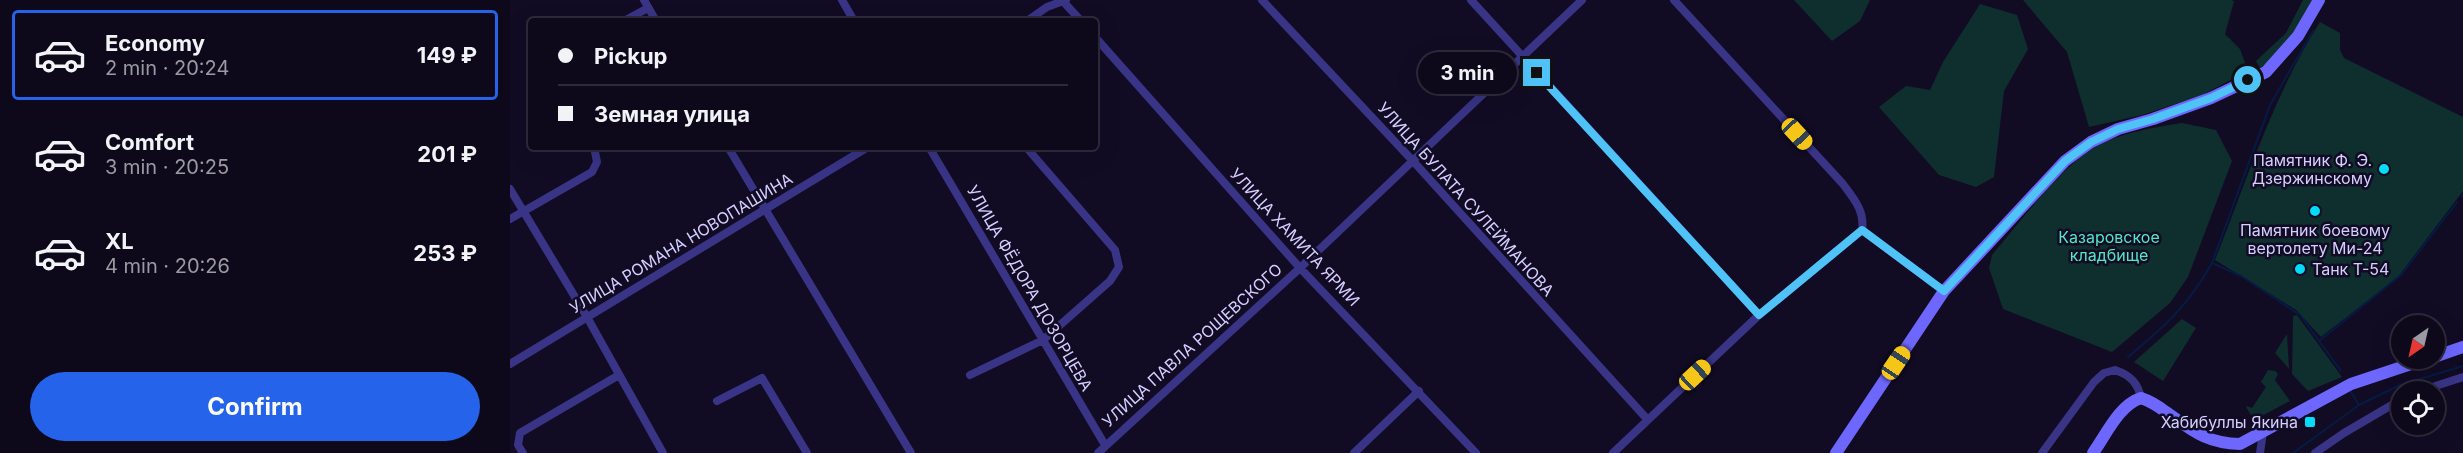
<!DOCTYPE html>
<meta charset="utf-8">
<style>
:root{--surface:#0d091b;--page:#1b1728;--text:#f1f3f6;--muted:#9a9aa3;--line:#2d2a3a;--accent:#2563eb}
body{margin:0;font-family:Inter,sans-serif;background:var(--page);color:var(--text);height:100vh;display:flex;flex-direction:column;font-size:22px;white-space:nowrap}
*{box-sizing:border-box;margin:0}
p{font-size:20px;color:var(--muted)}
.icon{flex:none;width:33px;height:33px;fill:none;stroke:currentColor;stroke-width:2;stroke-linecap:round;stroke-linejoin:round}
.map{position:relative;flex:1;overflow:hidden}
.details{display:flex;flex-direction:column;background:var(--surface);width:510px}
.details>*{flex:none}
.hud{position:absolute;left:18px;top:18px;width:570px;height:132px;border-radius:6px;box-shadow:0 6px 24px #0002,0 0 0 2px var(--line);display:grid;align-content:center;height:132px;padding:0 30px;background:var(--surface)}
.needle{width:39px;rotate:214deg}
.fabs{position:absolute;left:1881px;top:315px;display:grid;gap:12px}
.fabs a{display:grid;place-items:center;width:54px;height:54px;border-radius:50%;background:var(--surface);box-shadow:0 6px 24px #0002,0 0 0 2px var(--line);font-size:30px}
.end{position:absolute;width:27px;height:27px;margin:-14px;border:8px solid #4fc3f7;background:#111;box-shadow:0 0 0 3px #111}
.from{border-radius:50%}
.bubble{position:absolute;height:42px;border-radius:21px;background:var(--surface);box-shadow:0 6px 24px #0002,0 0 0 2px var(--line);font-size:20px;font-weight:700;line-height:42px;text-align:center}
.car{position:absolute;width:18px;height:36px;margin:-18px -9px;border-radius:8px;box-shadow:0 0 4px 2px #0007;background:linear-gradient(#f5c518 24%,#345 0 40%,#f5c518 0 76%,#345 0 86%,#f5c518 0)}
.hud b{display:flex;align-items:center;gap:21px;height:57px;font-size:22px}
.hud b+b{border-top:2px solid var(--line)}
.hud i{width:15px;height:15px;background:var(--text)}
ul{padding:10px 0 0;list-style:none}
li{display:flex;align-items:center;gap:18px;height:90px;margin:0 12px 9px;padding:0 18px;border:3px solid transparent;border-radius:6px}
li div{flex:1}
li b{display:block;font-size:22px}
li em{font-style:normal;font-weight:700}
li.on{border-color:var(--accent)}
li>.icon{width:54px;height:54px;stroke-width:1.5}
.primary-button{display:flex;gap:12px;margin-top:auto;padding:12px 30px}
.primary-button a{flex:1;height:69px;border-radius:36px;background:var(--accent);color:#fff;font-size:24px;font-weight:700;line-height:69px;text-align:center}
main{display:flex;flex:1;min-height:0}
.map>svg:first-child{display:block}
.green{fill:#0f2e2e}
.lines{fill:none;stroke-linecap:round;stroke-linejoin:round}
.stream{stroke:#061b43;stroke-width:2}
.street{stroke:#393486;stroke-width:8}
.secondary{stroke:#6d66ff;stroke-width:12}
.route{stroke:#4fc3f7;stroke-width:8}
.poi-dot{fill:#00dbfa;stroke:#110c24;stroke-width:2}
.labels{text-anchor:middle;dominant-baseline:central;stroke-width:5;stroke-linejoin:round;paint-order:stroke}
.poi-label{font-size:16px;fill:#d5cfff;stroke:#110c24;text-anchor:end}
.street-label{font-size:16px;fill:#d5cfff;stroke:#110c24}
.park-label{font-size:16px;fill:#52e8c6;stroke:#110c24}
</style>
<main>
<section class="details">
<ul>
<li class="on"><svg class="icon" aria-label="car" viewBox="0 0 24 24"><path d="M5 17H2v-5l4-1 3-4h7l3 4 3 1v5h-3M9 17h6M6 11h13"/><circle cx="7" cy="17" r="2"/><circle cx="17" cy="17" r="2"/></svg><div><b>Economy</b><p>2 min · 20:24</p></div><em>149 ₽</em></li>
<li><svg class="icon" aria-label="car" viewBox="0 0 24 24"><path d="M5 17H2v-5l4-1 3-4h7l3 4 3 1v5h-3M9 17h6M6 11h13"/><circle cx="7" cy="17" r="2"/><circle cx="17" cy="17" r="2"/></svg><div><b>Comfort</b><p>3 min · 20:25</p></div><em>201 ₽</em></li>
<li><svg class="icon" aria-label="car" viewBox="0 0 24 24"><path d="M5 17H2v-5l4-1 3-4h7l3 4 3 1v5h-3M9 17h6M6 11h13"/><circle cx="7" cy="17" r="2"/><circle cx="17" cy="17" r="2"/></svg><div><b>XL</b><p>4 min · 20:26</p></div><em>253 ₽</em></li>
</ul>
<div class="primary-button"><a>Confirm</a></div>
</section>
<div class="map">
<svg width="1953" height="453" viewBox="0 0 1953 453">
<rect width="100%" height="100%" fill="#110c24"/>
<path class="green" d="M1284,0H1360L1350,21L1322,41Z
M1513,0H1721L1724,1L1715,34L1730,49L1738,71L1692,95L1632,115L1579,127L1557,52Z
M1793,0H1804C1789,26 1776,52 1750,68L1746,61L1776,33Z
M1470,4L1507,15L1518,49L1494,91L1484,177L1466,187L1429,175L1369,107L1396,86L1420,90L1433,62Z
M1810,22L1830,33V50L1834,58L1953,117V191L1888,277L1811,337L1786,310L1705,260C1737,180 1763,96 1810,22Z
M1672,123L1706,130L1722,161L1678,277L1660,303L1602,352L1493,309L1479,268L1482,255C1510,222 1551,166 1587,146C1610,133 1646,127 1672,123Z
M1787,315L1832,377L1798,391L1782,374L1783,316Z
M1672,319L1686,328L1653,381L1624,362Z
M1777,334L1779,369L1765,353Z
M1758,370L1765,371L1768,374L1765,380L1780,401L1744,420L1736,407L1737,406L1742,408L1756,387L1751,382Z"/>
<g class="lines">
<path class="stream" d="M1803,31L1760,105L1702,263L1731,276L1790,315L1831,371
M1952,196L1953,194
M1809,341L1891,275L1947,202
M1618,357C1655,326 1678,306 1702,263
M1841,392L1849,405
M1783,453L1849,405L1890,385L1953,366"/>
<path class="street" d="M134,0L146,21
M332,0L344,21
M552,0L571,21
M752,0L903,161L1137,419
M961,0L1249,315
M1164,0L1333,184C1344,199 1355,211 1352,230
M114,21L138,8
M517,21L537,7L556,0
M585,37L790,268L966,453
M218,147L401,453
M419,147L595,445
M0,189L77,317L153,453
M0,219L82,172L87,162L84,147
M1352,230L1434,291
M0,364L358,147
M460,375L533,340L600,281L609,267L605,250L516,147
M1907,392L1953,377
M207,401L252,378L297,453
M13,453L8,445L10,433L109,375
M588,453L790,268L1072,0
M844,453L909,391
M1103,453L1249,315L1352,230
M1532,453L1584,382L1594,373L1605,370C1620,375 1628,383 1631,398
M1750,453L1753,432
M1805,453L1834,433L1892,399"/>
<path class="secondary" d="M1924,357L1953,347
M1326,453L1434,291L1555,161L1581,142L1608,129L1643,119L1701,98L1756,72L1788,36L1809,0
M1583,453C1596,435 1609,405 1631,398C1640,401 1648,406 1656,412C1683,431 1696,443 1730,444L1841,384L1919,358"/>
</g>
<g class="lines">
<path class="route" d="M1027,73L1249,315L1352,230L1434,291L1555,161L1581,142L1608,129L1643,119L1701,98L1738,80"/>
</g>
<g class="poi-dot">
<circle cx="1874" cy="169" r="6"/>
<circle cx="1805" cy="211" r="6"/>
<circle cx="1790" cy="269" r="6"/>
<rect x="1794" y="416" width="12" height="12" rx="3"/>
</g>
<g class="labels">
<g class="poi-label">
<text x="1862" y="160">Памятник Ф. Э.<tspan x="1862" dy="18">Дзержинскому</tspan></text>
<text x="1805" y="230" text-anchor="middle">Памятник боевому<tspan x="1805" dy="18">вертолету Ми-24</tspan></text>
<text x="1802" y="269" text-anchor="start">Танк Т-54</text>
<text x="1788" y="422">Хабибуллы Якина</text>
</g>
<g class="street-label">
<text transform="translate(956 199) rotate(48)">УЛИЦА БУЛАТА СУЛЕЙМАНОВА</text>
<text transform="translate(785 237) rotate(47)">УЛИЦА ХАМИТА ЯРМИ</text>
<text transform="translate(171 243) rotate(-31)">УЛИЦА РОМАНА НОВОПАШИНА</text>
<text transform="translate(520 288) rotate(60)">УЛИЦА ФЁДОРА ДОЗОРЦЕВА</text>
<text transform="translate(682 345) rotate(-42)">УЛИЦА ПАВЛА РОЩЕВСКОГО</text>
</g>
<g class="park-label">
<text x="1599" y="237">Казаровское<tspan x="1599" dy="18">кладбище</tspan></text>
</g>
</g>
</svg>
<div class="fabs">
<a><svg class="needle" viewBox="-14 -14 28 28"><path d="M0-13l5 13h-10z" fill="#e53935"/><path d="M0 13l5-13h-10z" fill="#9a9aa3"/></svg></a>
<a><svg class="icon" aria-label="locate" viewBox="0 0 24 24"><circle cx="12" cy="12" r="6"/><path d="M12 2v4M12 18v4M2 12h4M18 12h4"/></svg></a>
</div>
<i class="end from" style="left:1738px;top:80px"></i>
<i class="end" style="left:1027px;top:73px"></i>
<div class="bubble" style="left:908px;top:52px;width:99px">3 min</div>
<i class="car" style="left:1287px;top:134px;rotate:137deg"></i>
<i class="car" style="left:1386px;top:363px;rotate:34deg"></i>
<i class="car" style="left:1185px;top:375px;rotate:47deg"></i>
<div class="hud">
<b><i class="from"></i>Pickup</b>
<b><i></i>Земная улица</b>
</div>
</div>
</main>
